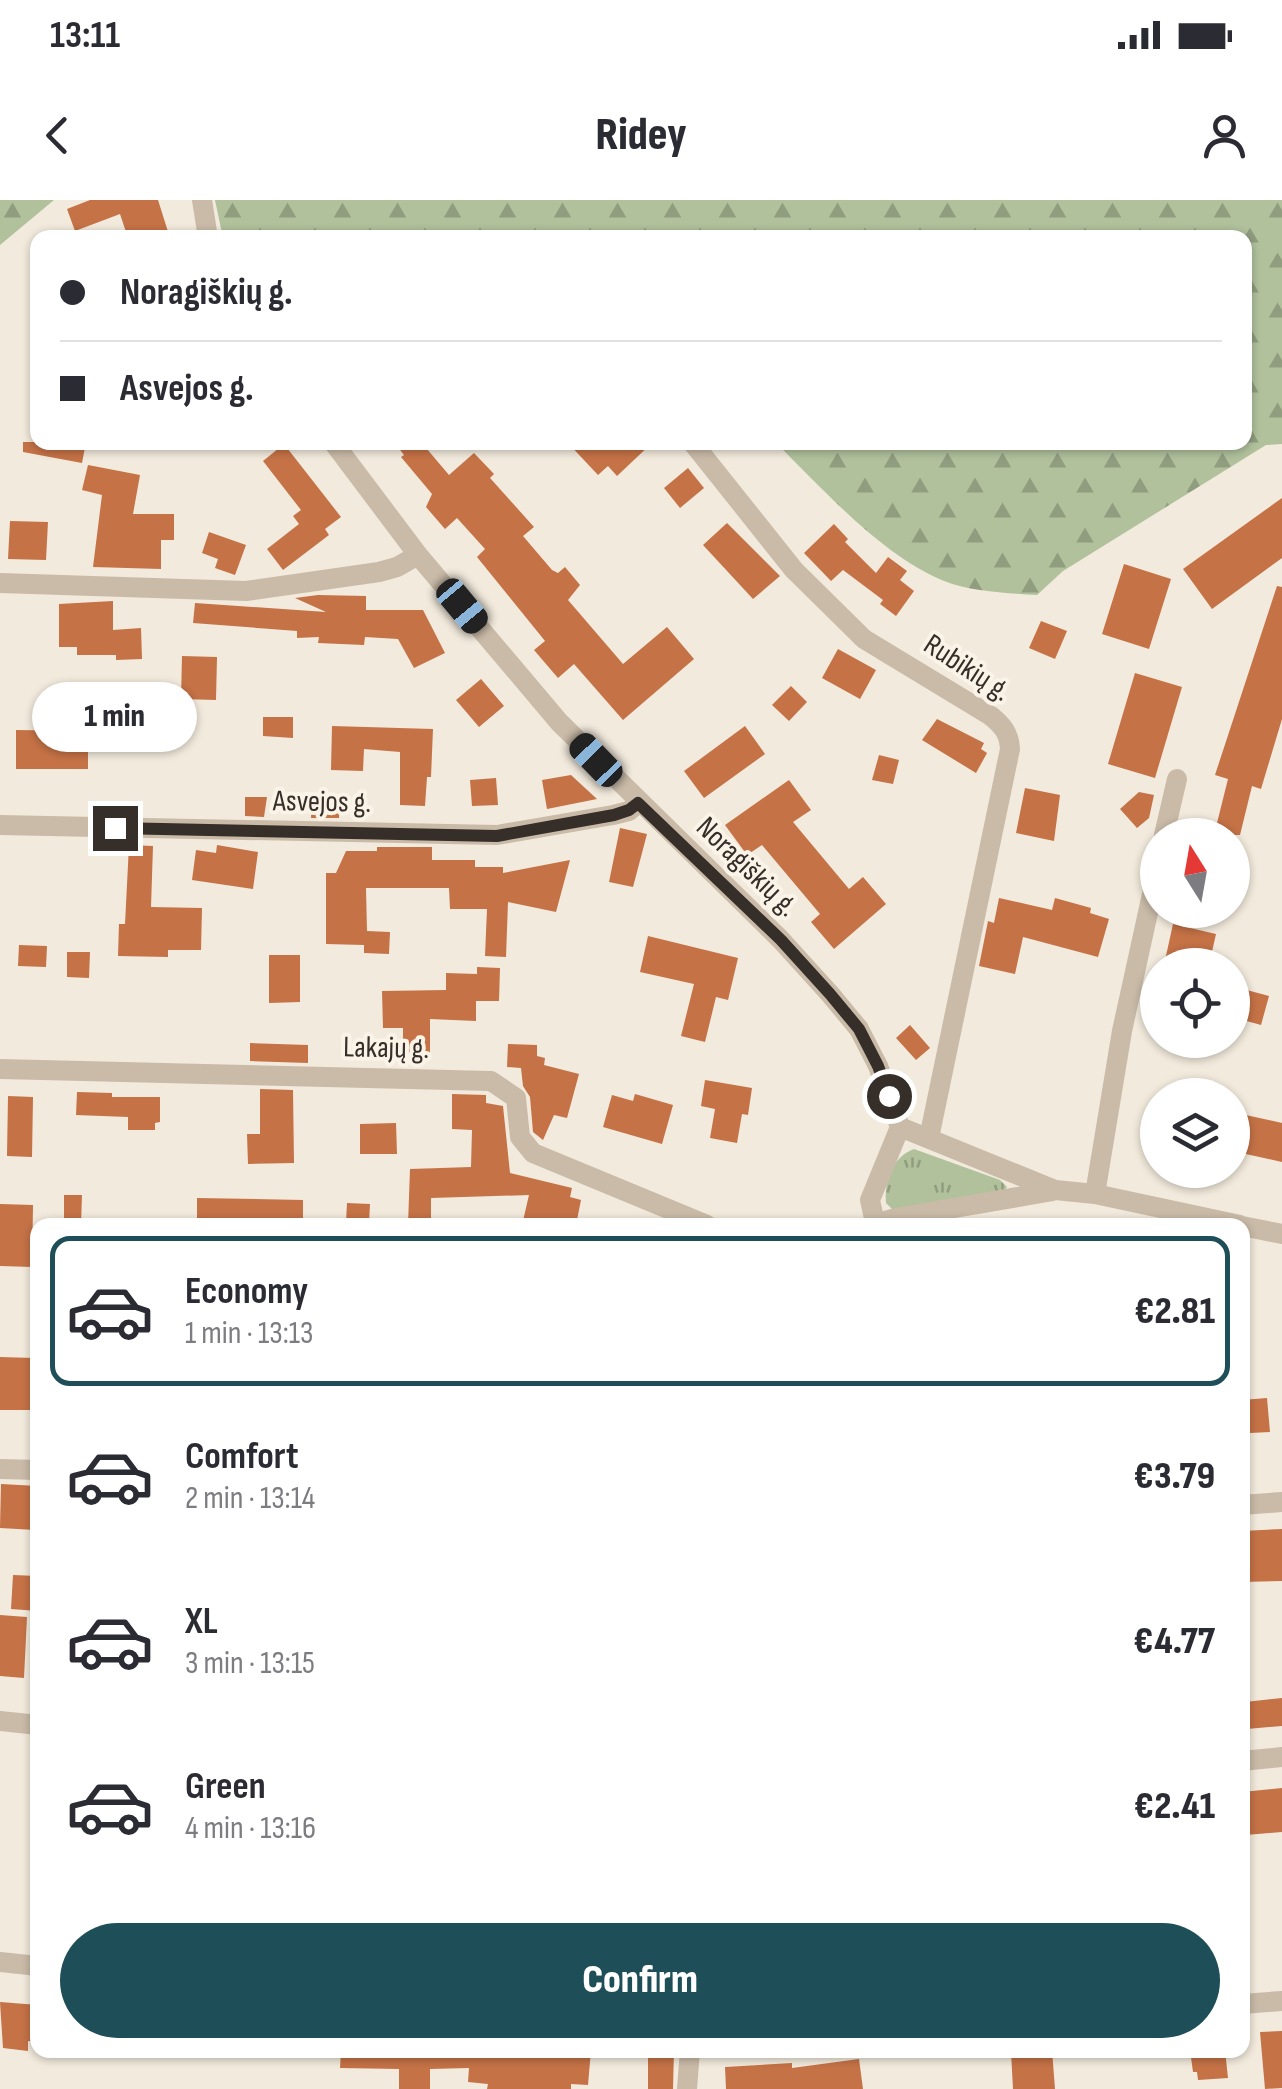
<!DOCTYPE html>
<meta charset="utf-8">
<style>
:root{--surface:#fff;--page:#f2f2f3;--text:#2b2b33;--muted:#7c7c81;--line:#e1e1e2;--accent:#1e4e58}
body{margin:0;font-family:"Sofia Sans Condensed",sans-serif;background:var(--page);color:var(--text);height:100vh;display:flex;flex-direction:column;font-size:38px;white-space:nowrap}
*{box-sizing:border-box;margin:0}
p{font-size:32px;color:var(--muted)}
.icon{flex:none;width:55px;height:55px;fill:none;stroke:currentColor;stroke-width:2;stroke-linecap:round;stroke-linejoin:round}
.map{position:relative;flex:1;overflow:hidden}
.panel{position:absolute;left:30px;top:1018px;width:1220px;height:840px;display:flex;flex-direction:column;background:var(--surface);border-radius:20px;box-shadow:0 2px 8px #0004}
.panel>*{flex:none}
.hud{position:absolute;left:30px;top:30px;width:1222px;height:220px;border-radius:20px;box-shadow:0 2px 8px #0004;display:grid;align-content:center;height:220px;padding:0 30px;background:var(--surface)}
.needle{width:65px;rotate:349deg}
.tools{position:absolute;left:1140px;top:618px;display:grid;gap:20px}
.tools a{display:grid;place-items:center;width:110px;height:110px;border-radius:50%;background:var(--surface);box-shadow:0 2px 8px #0004;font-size:50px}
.end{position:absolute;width:45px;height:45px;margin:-22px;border:12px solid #362e28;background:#fff;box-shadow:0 0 0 5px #fff}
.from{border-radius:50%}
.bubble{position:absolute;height:70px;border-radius:35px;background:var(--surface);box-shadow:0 2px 8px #0004;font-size:32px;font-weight:800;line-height:70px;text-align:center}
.car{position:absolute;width:30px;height:60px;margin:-30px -15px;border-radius:12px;box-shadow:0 0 8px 2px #0007;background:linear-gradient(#222 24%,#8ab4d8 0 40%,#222 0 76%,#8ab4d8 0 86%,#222 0)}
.hud b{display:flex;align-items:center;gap:35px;height:95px;font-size:38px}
.hud b+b{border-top:2px solid var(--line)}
.hud i{width:25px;height:25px;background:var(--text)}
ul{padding:18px 0 0;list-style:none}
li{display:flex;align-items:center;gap:30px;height:150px;margin:0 20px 15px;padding:0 10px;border:5px solid transparent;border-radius:20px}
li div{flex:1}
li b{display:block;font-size:38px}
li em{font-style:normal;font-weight:800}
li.on{border-color:var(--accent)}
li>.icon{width:90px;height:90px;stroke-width:1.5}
.cta{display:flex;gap:20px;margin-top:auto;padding:20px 30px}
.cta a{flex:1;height:115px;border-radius:60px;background:var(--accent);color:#fff;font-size:40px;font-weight:800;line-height:115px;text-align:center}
.status{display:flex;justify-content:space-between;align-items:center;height:70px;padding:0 50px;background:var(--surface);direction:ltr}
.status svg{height:28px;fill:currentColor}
header{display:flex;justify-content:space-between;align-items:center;height:130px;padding:0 30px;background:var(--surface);font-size:45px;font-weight:800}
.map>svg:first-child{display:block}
.grass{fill:url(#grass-tufts)}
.forest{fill:url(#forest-firs)}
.building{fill:#c57246}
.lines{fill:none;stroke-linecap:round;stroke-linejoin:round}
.street{stroke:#cabba8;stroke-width:20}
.route{stroke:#362e28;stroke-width:12}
.labels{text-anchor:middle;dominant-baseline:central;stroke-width:8;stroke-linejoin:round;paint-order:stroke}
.street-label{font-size:30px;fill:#362e28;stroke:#f9f3e8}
</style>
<div class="status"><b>13:11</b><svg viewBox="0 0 49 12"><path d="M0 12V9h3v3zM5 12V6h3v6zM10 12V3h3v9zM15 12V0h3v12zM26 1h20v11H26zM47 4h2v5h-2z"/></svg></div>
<header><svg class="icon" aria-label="back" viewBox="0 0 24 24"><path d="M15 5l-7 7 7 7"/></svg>Ridey<svg class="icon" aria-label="person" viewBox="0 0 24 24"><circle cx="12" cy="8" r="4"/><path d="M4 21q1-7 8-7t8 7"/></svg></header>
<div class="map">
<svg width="1282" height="1889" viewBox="0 0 1282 1889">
<defs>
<pattern id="grass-tufts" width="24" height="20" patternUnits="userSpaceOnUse" patternTransform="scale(2.5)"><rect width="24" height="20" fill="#b0c19c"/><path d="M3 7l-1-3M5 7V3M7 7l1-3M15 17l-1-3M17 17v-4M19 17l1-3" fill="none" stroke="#909d7f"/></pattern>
<pattern id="forest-firs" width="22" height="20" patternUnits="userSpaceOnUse" patternTransform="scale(2.5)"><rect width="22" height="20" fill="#b0c19c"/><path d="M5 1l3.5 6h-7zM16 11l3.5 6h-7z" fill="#909d7f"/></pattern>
</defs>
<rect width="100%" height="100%" fill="#f2eadc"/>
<path class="grass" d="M914,949L1000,980L1007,987L1004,991L895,1012L886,1003C884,981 892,957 914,949Z"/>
<path class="forest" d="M0,0H54L0,45Z
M215,0H1282V244L1266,245L1063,371L1037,395C1007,393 972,392 944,381C881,355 824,290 776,243L1245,242V38H456L433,30L423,38H223Z"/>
<path class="building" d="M90,0H158L170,38H128L120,14L75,31L67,9Z
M23,242H86L82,263L23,252Z
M394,242H421L449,275L474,253L494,274L490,278L534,327L523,336L552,370L558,373L565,367L580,385L568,400L623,464L667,427L694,459L623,520L574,464L558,478L534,450L545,441L477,357L485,349L457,318L445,329L426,307L432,294L401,257L404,255Z
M567,242H653L617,276L608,266L598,275Z
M284,244L341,317L325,329L329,335L283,370L267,349L299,324L293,316L301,310L263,261Z
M88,265L140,275L133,314H174V340H161V369L93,367L102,295L82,290Z
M688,268L704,288L680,308L664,288Z
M1282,298V358L1212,409L1183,369Z
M10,321L48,322L46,360L8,359Z
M727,323L780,376L753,399L703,345Z
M834,324L848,339L845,342L876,373L888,357L907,371L900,380L914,391L896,416L880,404L883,400L843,370L831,381L804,353Z
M209,332L246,345L235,375L215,368L218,359L202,353Z
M1124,364L1171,379L1149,449L1102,434Z
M1277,386L1282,387V519L1261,589L1252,586L1240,635H1214L1228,579L1215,575Z
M318,395L366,396V410H423L445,453L414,468L398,439L365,437L364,445L318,443L319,437L297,438V431L193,423L195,403L326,412L295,398Z
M113,401V430L141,428L142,459L116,460V455H77V447H59V404Z
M1041,421L1067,431L1055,459L1029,448Z
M838,449L876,470L860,499L822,478Z
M182,456L217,457L216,500L181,499Z
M1135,473L1182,487L1155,578L1108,564Z
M481,479L504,506L479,527L456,500Z
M791,486L807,502L789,521L772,505Z
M114,492L159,495L158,522L113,518Z
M263,517H293V538L263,536Z
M937,519L984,543L981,549L987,553L976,573L922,540Z
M332,526L433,529L431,577H427L425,606L400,605V552L364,549L363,571L331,570Z
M745,526L765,554L704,598L684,571Z
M16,530L88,531V569H16Z
M879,555L899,560L893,584L872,580Z
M571,575L597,599L547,609L542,580Z
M496,578L498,605L472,606L470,580Z
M789,580L811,610L793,622L849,689L863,677L886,704L834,749L811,722L820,714L762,645L747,655L725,625Z
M1025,588L1060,595L1054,641L1016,633Z
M1139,592L1154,595L1149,618L1137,628L1120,609Z
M245,597H267L264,617L245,616Z
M312,598H339V618H311Z
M620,628L647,634L633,687L609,682Z
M129,645L153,646L151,707L202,708L201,750H168V757L118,756L119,724H125Z
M217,645L258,652L253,689L192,680L196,650L216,653Z
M377,647H432V660H475V667H503V673L570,660L556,712L508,702L506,757L485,756L487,709H450L449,688H366L367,731L390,732L389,754L364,753V745L326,744V673H336L346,651H377Z
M999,698L1052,710L1055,698L1091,708L1090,713L1109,719L1098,757L1023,737L1015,774L979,766L988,721L994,723Z
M1173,724L1216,734L1209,765H1164Z
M648,736L738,758L728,800L716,797L705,842L681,836L694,784L640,772Z
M19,745L47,746L46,767L18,766Z
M67,752H90L89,778L67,777Z
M269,755H300V802L269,803Z
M477,767L500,768L499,801H476V821L430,819V854H403V828H383L382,791L446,790V773L477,774Z
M1232,786L1269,796L1261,825L1232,817Z
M910,825L930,848L916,860L896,838Z
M250,843L308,845V863L250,861Z
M508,844L537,845V856L545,858L544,865L579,874L567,918L554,915L543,940L533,932L530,897L523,886L521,868L507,867Z
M705,880L752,888L748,915L742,914L737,943L710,938L715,909L701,906Z
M260,889L293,890L294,963L248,964L247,934H260Z
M77,892L112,893V897H160V922L155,923V930H128V917L76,915Z
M452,894L486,895V903L503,906L510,973L572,988L570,997L581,1000L576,1025H522L529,995L431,998V1025H408L410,969L471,967L472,930L452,929Z
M635,894L673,905L662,944L603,927L612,895L633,901Z
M8,896L33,897L32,957L7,956Z
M1232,912L1282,923V962L1232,951Z
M396,923L397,954H360V924Z
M64,995H82L81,1025H64Z
M197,998L303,1000V1025H197Z
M347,1003L370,1004L369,1023L346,1022Z
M0,1004L33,1005L32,1067L0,1066Z
M0,1157L34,1158L33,1210H0Z
M1267,1198L1270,1232L1250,1233V1227L1242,1228V1200Z
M1,1284L38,1286L35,1330L0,1328Z
M1282,1329V1381L1242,1382V1331Z
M13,1375L38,1376V1411L11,1409Z
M0,1415L27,1417L24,1478L0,1476Z
M1282,1498V1526L1247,1529L1245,1502Z
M1282,1588V1632L1246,1635L1242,1592Z
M0,1802L38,1805V1842L28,1841V1851L3,1848Z
M1282,1831V1888L1265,1889L1260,1832Z
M341,1850H591L588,1885L571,1884V1889H487L488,1884L468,1882L469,1868L430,1869V1889H399V1869L340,1868Z
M648,1850H674L673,1889H648Z
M1052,1850L1055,1889H1013L1011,1852Z
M1190,1850H1225L1228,1878L1198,1880L1197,1872H1193Z
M859,1859L863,1889H726L725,1867L792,1863V1868Z"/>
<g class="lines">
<path class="street" d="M202,0L208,38
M333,242L418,355L559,522L781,740L830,794L859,829L878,866L900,927L1055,990L1095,994L1240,1025
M692,242L794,370L864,439L991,516C1003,526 1009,533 1010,549L929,938
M0,383L246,391L379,372L397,367L418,355
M0,625L497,635L613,615L629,611L638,603
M1164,635L1177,579
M0,869L491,881L516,898L520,937L533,953L707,1025
M1095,994L1122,831L1158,667
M875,1023L870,1000L900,927
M871,1025L896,1018L1053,991
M1242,1026L1282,1034
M0,1269L38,1270
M1242,1305L1282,1302
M0,1521L38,1525
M1242,1561L1282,1557
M0,1762L38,1766
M1242,1804L1282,1801
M687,1889L690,1850"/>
</g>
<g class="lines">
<path class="route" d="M115,628L497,636L614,615L629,610L638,603L781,740L830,794L859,829L878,866L889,896"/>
</g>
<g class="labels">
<g class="street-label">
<text transform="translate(967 468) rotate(33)">Rubikių g.</text>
<text transform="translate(322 602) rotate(1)">Asvejos g.</text>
<text transform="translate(747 667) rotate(44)">Noragiškių g.</text>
<text transform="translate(386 848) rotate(1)">Lakajų g.</text>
</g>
</g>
</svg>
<div class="tools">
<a><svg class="needle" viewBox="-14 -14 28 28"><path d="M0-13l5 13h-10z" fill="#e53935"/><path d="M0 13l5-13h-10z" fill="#7c7c81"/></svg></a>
<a><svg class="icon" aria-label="locate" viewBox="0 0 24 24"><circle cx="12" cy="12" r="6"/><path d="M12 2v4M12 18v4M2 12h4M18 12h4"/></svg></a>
<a><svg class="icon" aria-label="layers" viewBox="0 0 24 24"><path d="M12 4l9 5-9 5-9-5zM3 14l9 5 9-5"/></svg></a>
</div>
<i class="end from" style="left:889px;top:896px"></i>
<i class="end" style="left:115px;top:628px"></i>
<div class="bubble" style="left:32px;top:482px;width:165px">1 min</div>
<i class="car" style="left:462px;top:406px;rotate:140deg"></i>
<i class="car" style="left:596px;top:560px;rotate:316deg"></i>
<div class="hud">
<b><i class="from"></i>Noragiškių g.</b>
<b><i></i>Asvejos g.</b>
</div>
<section class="panel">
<ul>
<li class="on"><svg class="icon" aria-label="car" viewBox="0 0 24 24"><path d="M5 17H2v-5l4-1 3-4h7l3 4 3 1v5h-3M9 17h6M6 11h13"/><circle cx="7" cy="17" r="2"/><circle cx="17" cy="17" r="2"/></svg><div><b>Economy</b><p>1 min · 13:13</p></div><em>€2.81</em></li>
<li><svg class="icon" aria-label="car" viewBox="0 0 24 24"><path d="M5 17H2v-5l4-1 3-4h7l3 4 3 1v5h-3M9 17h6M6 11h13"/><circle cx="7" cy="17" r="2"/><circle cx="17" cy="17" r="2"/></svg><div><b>Comfort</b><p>2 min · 13:14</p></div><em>€3.79</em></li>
<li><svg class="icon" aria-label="car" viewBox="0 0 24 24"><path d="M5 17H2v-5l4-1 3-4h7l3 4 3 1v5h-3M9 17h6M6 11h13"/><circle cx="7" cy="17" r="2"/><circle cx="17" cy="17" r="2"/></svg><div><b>XL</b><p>3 min · 13:15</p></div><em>€4.77</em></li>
<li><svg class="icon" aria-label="car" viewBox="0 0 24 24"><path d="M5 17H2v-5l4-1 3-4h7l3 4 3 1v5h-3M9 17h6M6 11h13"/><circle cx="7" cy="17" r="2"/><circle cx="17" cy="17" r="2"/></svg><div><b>Green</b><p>4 min · 13:16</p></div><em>€2.41</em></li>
</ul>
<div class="cta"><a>Confirm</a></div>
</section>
</div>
